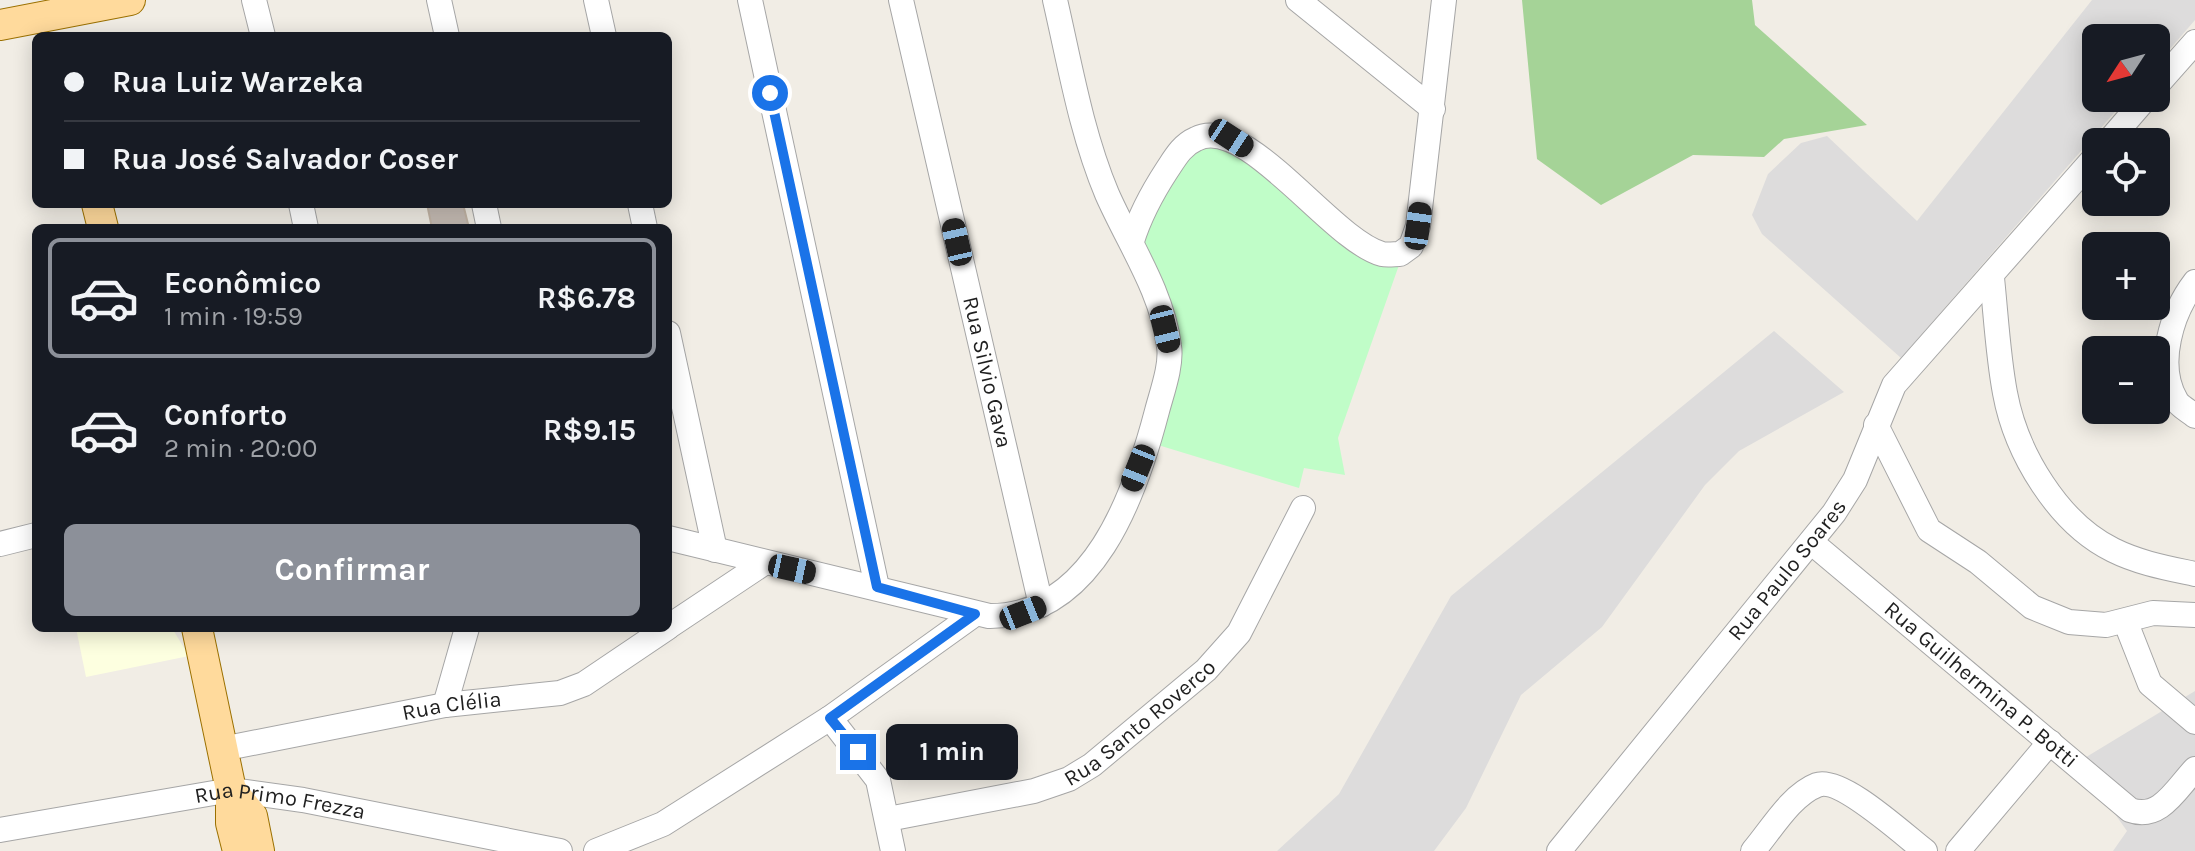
<!DOCTYPE html>
<html lang="pt">
<meta charset="utf-8">
<style>
:root{--surface:#171b24;--page:#242831;--text:#f1f3f6;--muted:#9ea1a6;--line:#363941;--accent:#8c9099}
body{margin:0;font-family:Karla,sans-serif;background:var(--page);color:var(--text);height:100vh;display:flex;flex-direction:column;font-size:30px;white-space:nowrap}
*{box-sizing:border-box;margin:0}
p{font-size:26px;color:var(--muted)}
.icon{flex:none;width:44px;height:44px;fill:none;stroke:currentColor;stroke-width:2;stroke-linecap:round;stroke-linejoin:round}
.map{position:relative;flex:1;overflow:hidden}
.details{position:absolute;left:32px;top:224px;width:640px;height:408px;display:flex;flex-direction:column;background:var(--surface);border-radius:12px;box-shadow:0 4px 20px #0003}
.details>*{flex:none}
.banner{position:absolute;left:32px;top:32px;width:640px;height:176px;border-radius:12px;box-shadow:0 4px 20px #0003;display:grid;align-content:center;height:176px;padding:0 32px;background:var(--surface)}
.needle{width:52px;rotate:234deg}
.fabs{position:absolute;left:2082px;top:24px;display:grid;gap:16px}
.fabs a{display:grid;place-items:center;width:88px;height:88px;border-radius:12px;background:var(--surface);box-shadow:0 4px 20px #0003;font-size:40px}
.end{position:absolute;width:36px;height:36px;margin:-18px;border:10px solid #1a73e8;background:#fff;box-shadow:0 0 0 4px #fff}
.from{border-radius:50%}
.bubble{position:absolute;height:56px;border-radius:12px;background:var(--surface);box-shadow:0 4px 20px #0003;font-size:26px;font-weight:700;line-height:56px;text-align:center}
.car{position:absolute;width:24px;height:48px;margin:-24px -12px;border-radius:10px;box-shadow:0 0 6px 2px #0007;background:linear-gradient(#222 24%,#8ab4d8 0 40%,#222 0 76%,#8ab4d8 0 86%,#222 0)}
.banner b{display:flex;align-items:center;gap:28px;height:76px;font-size:30px}
.banner b+b{border-top:2px solid var(--line)}
.banner i{width:20px;height:20px;background:var(--text)}
ul{padding:14px 0 0;list-style:none}
li{display:flex;align-items:center;gap:24px;height:120px;margin:0 16px 12px;padding:0 16px;border:4px solid transparent;border-radius:12px}
li div{flex:1}
li b{display:block;font-size:30px}
li em{font-style:normal;font-weight:700}
li.on{border-color:var(--accent)}
li>.icon{width:72px;height:72px;stroke-width:1.5}
.cta{display:flex;gap:16px;margin-top:auto;padding:16px 32px}
.cta a{flex:1;height:92px;border-radius:12px;background:var(--accent);color:#fff;font-size:32px;font-weight:700;line-height:92px;text-align:center}
.map>svg:first-child{display:block}
.residential{fill:#dddcdc}
.education{fill:#fdffe0}
.forest{fill:#a5d397}
.park{fill:#c0fdc8}
.building{fill:#c6bcb4;stroke:#c3b5a6;stroke-width:2}
.lines{fill:none;stroke-linecap:round;stroke-linejoin:round}
.minor-casing{stroke:#a6a6a6;stroke-width:26}
.major-casing{stroke:#9b7000;stroke-width:32}
.minor{stroke:#fff;stroke-width:24}
.major{stroke:#ffda9c;stroke-width:30}
.route{stroke:#1a73e8;stroke-width:10}
.labels{text-anchor:middle;dominant-baseline:central;stroke-width:6;stroke-linejoin:round;paint-order:stroke}
.street-label{font-size:22px;fill:#1f1f1f;stroke:#fff}
</style>
<div class="map">
<svg width="2195" height="851" viewBox="0 0 2195 851">
<rect width="100%" height="100%" fill="#f1ede5"/>
<path class="residential" d="M2092,0H2195V20L2156,65V38H2096V98H2127L1901,358L1762,234L1752,215L1768,174L1801,143L1827,136L1917,221Z
M1774,331L1844,392L1739,451L1705,485L1602,627L1521,695L1466,808L1434,851H1277L1339,794L1451,596Z
M2195,691V851H2113L2127,831L2078,762Z"/>
<path class="education" d="M76,628H172L189,656L86,677Z"/>
<path class="forest" d="M1522,0H1752L1755,25L1867,125L1784,139L1764,157L1693,155L1601,205L1537,159Z"/>
<path class="park" d="M1213,140L1399,265L1338,438L1345,475L1304,468L1299,488L1158,445L1176,358L1140,249L1179,159Z"/>
<path class="building" d="M427,204H463L469,228H432Z"/>
<g class="lines">
<g class="minor-casing">
<g id="minor">
<path d="M254,0L263,36"/>
<path d="M439,0L447,36"/>
<path d="M596,0L604,36"/>
<path d="M750,0L877,587"/>
<path id="s1" d="M901,0L1041,605"/>
<path d="M1298,0L1433,109"/>
<path d="M2156,86L2195,42"/>
<path d="M2108,142L2146,98"/>
<path d="M301,204L306,228"/>
<path d="M484,204L489,228"/>
<path d="M640,204L645,228"/>
<path d="M1132,241C1140,215 1152,193 1167,170C1175,158 1182,145 1196,139C1246,113 1331,240 1382,254C1387,255 1395,254 1400,254L1411,246L1418,226L1444,0"/>
<path d="M1992,278C1996,316 1998,356 2005,393C2016,453 2058,523 2113,550C2139,563 2167,568 2195,574"/>
<path d="M2195,282C2172,312 2155,364 2176,400C2179,406 2189,411 2195,416"/>
<path d="M668,333L715,550"/>
<path d="M1876,425L1929,530L1978,562L2032,607L2069,622L2106,625L2153,613L2195,615"/>
<path d="M668,538L989,616C1093,617 1135,495 1157,411C1162,392 1172,365 1169,346C1162,291 1129,244 1107,194C1081,132 1070,65 1055,0"/>
<path id="s2" d="M1811,542L2130,810C2160,821 2176,789 2195,769"/>
<path d="M0,544L36,535"/>
<path d="M2126,623L2150,684L2195,722"/>
<path d="M668,627L764,563"/>
<path d="M445,705L467,628"/>
<path d="M830,718L878,780L893,851"/>
<path id="s3" d="M222,749L445,705L560,693L584,684L667,628"/>
<path id="s4" d="M888,819L1034,791L1069,779L1092,765L1206,670L1239,633L1303,508"/>
<path id="s5" d="M0,830L231,790L303,800L560,851"/>
<path d="M596,851L663,824L830,718L975,614"/>
<path id="s6" d="M1559,851L1834,513L1855,480L1894,385L2096,156"/>
<path d="M1753,851C1771,830 1791,795 1817,785C1841,776 1905,836 1925,851"/>
<path d="M1958,851L2050,742"/>
</g>
</g>
<g class="major-casing">
<path id="major" d="M0,25L130,0
M97,204L103,228
M197,628L231,790V823L238,851
M231,790L252,816L259,851"/>
</g>
<use href="#minor" class="minor"/>
<use href="#major" class="major"/>
</g>
<g class="lines">
<path class="route" d="M770,93L877,587L975,614L830,718L858,752"/>
</g>
<g class="labels">
<g class="street-label">
<text stroke="none"><textPath href="#s1" startOffset="382">Rua Silvio Gava</textPath></text>
<text stroke="none"><textPath href="#s6" startOffset="362">Rua Paulo Soares</textPath></text>
<text stroke="none"><textPath href="#s2" startOffset="222">Rua Guilhermina P. Botti</textPath></text>
<text stroke="none"><textPath href="#s3" startOffset="234">Rua Clélia</textPath></text>
<text stroke="none"><textPath href="#s4" startOffset="276">Rua Santo Roverco</textPath></text>
<text stroke="none"><textPath href="#s5" startOffset="284">Rua Primo Frezza</textPath></text>
</g>
</g>
</svg>
<div class="fabs">
<a><svg class="needle" viewBox="-14 -14 28 28"><path d="M0-13l5 13h-10z" fill="#e53935"/><path d="M0 13l5-13h-10z" fill="#9ea1a6"/></svg></a>
<a><svg class="icon" aria-label="locate" viewBox="0 0 24 24"><circle cx="12" cy="12" r="6"/><path d="M12 2v4M12 18v4M2 12h4M18 12h4"/></svg></a>
<a>+</a>
<a>−</a>
</div>
<i class="end from" style="left:770px;top:93px"></i>
<i class="end" style="left:858px;top:752px"></i>
<div class="bubble" style="left:886px;top:724px;width:132px">1 min</div>
<i class="car" style="left:1231px;top:138px;rotate:123deg"></i>
<i class="car" style="left:1418px;top:226px;rotate:8deg"></i>
<i class="car" style="left:957px;top:242px;rotate:347deg"></i>
<i class="car" style="left:1165px;top:329px;rotate:166deg"></i>
<i class="car" style="left:1138px;top:468px;rotate:202deg"></i>
<i class="car" style="left:792px;top:569px;rotate:102deg"></i>
<i class="car" style="left:1023px;top:613px;rotate:68deg"></i>
<div class="banner">
<b><i class="from"></i>Rua Luiz Warzeka</b>
<b><i></i>Rua José Salvador Coser</b>
</div>
<section class="details">
<ul>
<li class="on"><svg class="icon" aria-label="car" viewBox="0 0 24 24"><path d="M5 17H2v-5l4-1 3-4h7l3 4 3 1v5h-3M9 17h6M6 11h13"/><circle cx="7" cy="17" r="2"/><circle cx="17" cy="17" r="2"/></svg><div><b>Econômico</b><p>1 min · 19:59</p></div><em>R$6.78</em></li>
<li><svg class="icon" aria-label="car" viewBox="0 0 24 24"><path d="M5 17H2v-5l4-1 3-4h7l3 4 3 1v5h-3M9 17h6M6 11h13"/><circle cx="7" cy="17" r="2"/><circle cx="17" cy="17" r="2"/></svg><div><b>Conforto</b><p>2 min · 20:00</p></div><em>R$9.15</em></li>
</ul>
<div class="cta"><a>Confirmar</a></div>
</section>
</div>
